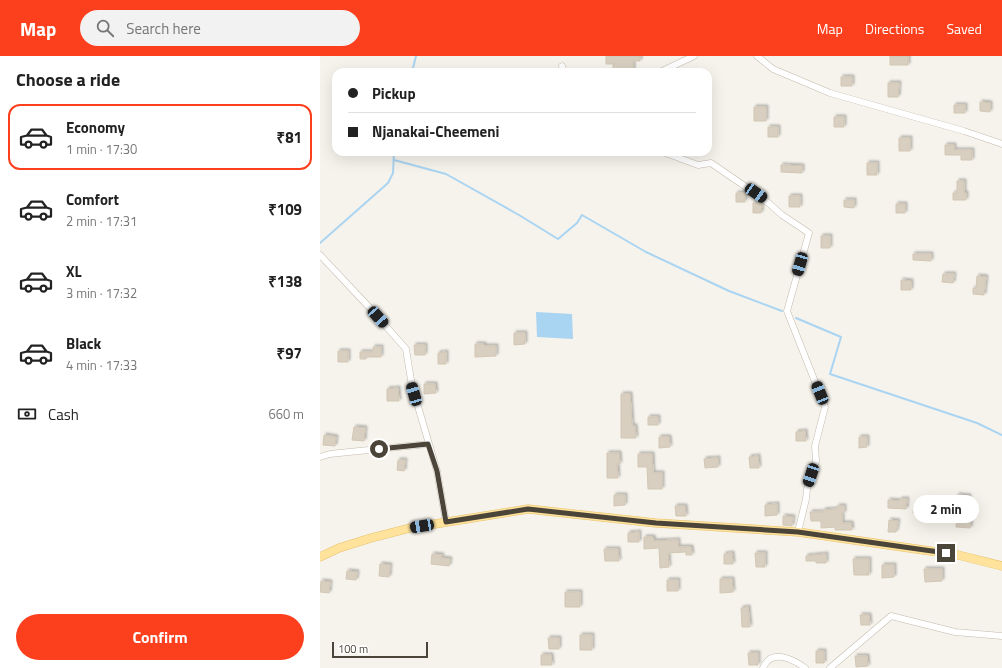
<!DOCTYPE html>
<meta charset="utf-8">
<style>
:root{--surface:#fff;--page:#f2f2f2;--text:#222;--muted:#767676;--line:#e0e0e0;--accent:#fc3f1d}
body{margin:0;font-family:"Titillium Web",sans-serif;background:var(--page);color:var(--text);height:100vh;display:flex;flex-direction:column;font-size:15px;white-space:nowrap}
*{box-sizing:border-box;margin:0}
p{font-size:13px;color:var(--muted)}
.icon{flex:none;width:22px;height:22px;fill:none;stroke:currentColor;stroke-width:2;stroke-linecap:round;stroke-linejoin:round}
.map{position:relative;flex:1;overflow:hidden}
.panel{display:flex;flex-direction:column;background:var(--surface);width:320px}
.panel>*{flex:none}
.guide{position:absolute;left:12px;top:12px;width:380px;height:88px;border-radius:12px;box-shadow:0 4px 16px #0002;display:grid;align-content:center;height:88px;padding:0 16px;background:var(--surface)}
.scale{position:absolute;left:12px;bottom:10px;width:96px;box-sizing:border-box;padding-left:4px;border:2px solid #4b4439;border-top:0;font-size:11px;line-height:14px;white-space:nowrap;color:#4b4439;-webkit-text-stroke:3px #fff;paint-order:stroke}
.end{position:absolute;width:18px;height:18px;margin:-9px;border:5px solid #4b4439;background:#fff;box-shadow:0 0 0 2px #fff}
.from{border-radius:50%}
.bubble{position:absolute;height:28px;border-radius:14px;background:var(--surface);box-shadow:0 4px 16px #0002;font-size:13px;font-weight:700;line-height:28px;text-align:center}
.car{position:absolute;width:12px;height:24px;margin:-12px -6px;border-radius:5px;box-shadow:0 0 3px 1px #0007;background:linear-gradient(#222 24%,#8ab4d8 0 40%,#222 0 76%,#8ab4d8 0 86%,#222 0)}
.guide b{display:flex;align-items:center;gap:14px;height:38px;font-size:15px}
.guide b+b{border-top:1px solid var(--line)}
.guide i{width:10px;height:10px;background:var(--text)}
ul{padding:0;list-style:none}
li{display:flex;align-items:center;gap:12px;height:66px;margin:0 8px 6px;padding:0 8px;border:2px solid transparent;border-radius:12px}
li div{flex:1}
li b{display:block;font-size:15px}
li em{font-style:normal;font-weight:700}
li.selected{border-color:var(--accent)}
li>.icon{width:36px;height:36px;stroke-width:1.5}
h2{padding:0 16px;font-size:18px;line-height:48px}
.pay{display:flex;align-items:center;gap:10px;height:44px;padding:0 16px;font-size:15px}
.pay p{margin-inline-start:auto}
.cta{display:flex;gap:8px;margin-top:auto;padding:8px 16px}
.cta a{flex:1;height:46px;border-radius:24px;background:var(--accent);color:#fff;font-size:16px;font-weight:700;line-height:46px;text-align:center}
header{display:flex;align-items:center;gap:24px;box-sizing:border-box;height:56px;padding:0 20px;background:var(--accent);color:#fff}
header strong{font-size:19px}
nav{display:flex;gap:22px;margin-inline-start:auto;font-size:14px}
.search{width:280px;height:36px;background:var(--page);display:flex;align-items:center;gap:10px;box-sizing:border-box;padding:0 14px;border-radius:22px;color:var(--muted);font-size:15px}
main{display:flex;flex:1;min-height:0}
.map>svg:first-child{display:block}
.water{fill:#a9d4f2}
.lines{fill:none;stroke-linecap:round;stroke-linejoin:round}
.stream{stroke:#a9d4f2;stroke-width:2}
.building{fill:#d8cfc1;stroke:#d3c7b4;filter:url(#shadow)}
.minor-casing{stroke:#c2bbae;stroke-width:7}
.major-casing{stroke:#e6c16a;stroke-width:9}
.minor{stroke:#fff;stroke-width:6}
.major{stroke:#ffe39c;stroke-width:8}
.route{stroke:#4b4439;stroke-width:5}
</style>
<header>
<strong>Map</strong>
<div class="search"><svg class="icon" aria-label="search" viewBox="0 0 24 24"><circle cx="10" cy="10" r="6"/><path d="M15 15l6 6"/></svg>Search here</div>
<nav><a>Map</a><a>Directions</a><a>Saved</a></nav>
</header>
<main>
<section class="panel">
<h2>Choose a ride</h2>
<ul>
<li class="selected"><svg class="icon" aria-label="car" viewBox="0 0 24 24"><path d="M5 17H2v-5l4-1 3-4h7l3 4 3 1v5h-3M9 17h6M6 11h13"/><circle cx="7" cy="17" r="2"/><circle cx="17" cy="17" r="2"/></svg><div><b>Economy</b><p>1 min · 17:30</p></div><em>₹81</em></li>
<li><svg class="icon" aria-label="car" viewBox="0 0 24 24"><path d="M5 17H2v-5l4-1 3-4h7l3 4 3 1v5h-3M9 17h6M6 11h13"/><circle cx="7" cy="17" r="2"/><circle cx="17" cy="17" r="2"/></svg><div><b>Comfort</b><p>2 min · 17:31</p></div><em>₹109</em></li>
<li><svg class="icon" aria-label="car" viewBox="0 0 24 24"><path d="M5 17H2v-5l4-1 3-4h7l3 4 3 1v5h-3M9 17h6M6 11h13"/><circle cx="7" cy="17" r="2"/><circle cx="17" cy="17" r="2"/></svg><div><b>XL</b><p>3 min · 17:32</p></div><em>₹138</em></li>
<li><svg class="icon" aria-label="car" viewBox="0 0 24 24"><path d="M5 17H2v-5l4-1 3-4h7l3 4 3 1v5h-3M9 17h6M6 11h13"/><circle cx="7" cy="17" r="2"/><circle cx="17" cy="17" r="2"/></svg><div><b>Black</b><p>4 min · 17:33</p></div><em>₹97</em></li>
</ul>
<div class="pay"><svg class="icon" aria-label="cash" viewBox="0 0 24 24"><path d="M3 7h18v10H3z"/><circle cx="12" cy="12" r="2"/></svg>Cash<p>660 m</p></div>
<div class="cta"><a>Confirm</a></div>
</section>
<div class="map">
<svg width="682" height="612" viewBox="0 0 682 612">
<defs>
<filter id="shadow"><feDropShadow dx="2" dy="-2" stdDeviation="1" flood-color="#0004"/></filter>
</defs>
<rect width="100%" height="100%" fill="#f6f3ec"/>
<path class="water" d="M216,256L252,258L253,283L217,281Z"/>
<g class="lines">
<path class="stream" d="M92,16L96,0
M74,104L126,118L199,159L238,183L257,167L262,159L326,196L409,235L462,255
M0,187L68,127L73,117L74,96
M476,262L521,281L510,318L657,367L682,379"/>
</g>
<path class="building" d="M286,0H320V5H313V16H293V8H286Z
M570,0H588V9H570Z
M521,21H532V30H521Z
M568,27H579L578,41H568Z
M660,46L670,47V56L660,55Z
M634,49H645V57H634Z
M434,51H446V65H434Z
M514,61H524V71H514Z
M448,71H458V81H448Z
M579,82H590V95H579Z
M625,89H634V94H652V104H641V99H625Z
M547,107H557V119H547Z
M461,109L482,110V117L461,116Z
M637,125H644V137H646V144H633V137H637Z
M416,137H425V146H416Z
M469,140H480V151H469Z
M524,144H534V152L524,151Z
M433,147H442L441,157H433Z
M576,148H585V157H576Z
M501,180H510V192H501Z
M593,198H611V205L593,204Z
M623,218H634L633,227L622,226Z
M657,220L666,221L664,239L653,238V232H656Z
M581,224L591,225V234H581Z
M194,277H205V288L194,289Z
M155,288H164V290H176V300L155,301Z
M94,289H105V299H95Z
M53,291H61V301H46V303H40V296H53Z
M18,295H28V306H18Z
M126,296V308H118V297Z
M104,328H115L116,337L104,338Z
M78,332L79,345H67V333Z
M301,338H310L312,370H315L316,382H301Z
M328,361H338V369H328Z
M34,371L45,372L44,385L32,384Z
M485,375L486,385H476V376Z
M4,379L16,381L15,390L3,389Z
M339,381H349L350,391L339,392Z
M539,381H547V391L539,392Z
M287,397H299L300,408H297L298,422H287Z
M318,398H332L333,417H342V433H328L327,411H318Z
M438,400L439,412H430L429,401Z
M398,402V411L385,412L384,403Z
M78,404H85L84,415L77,414Z
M294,439H305V449L294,450Z
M637,439L649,440L648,459H651L650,472L636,471L638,450H636Z
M580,443H587L586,453L568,452V444L579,445Z
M457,448V459L445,460V449Z
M594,449L606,450V458L593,457Z
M355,450H365L366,460H356Z
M517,450H524V457H522V467H531L532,474H515V471L501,472V465H491L490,456H504L503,454L517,453Z
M463,460L473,461L472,470L463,469Z
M569,464L578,465L576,476H568Z
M319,476V486H308V477Z
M324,481H333L334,485L358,484V491H371L372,499H366V496L348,497L349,511L340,512L339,492L324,493Z
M284,493H298L299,505H285Z
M412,497L413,508H404V498Z
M435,497H445V511H436Z
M112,498L122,499L121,502L130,503L129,510L111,508Z
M506,498V507H496V505H486V500Z
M533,503H549V519H534Z
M60,508L70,509L69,521L59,520Z
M562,509H574V521L562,522Z
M604,513H622V525L605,526Z
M27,515L37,516L36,524L26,523Z
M400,523H412L413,536L400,537Z
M347,524H358V535H347Z
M1,525L10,526L9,537L0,536Z
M245,536H260V551H245Z
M428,551L430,571H422L421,552Z
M540,559H549L550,569H541Z
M260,579H272V594H260Z
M228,582H239V593H229Z
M496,595H504V607H496Z
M428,597H438V609H429Z
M221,599H231L232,609H221Z
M535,600H547L548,610L536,611Z"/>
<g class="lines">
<g class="minor-casing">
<path id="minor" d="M437,0L453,13L510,37L644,75L682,88
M242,10L244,16
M340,16L374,0
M343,96L378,109L391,107L445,144L462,159L489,177L467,255L505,351L495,390L496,405L487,433L486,443L478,476
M0,199L49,251L86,293L92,330L117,415L126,466
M0,401L10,398L29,396L108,388
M443,612C451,592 473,603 485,612
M510,612L571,560L635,576L682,580"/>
</g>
<g class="major-casing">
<path id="major" d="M0,501L19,492L51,482L90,472L208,453L336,467L478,476L638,499L682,510"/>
</g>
<use href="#minor" class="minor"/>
<use href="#major" class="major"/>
</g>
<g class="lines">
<path class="route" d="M59,393L108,388L117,415L126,466L208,453L336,467L478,476L626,497"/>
</g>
</svg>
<div class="scale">100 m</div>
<i class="end from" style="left:59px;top:393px"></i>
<i class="end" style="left:626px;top:497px"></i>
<div class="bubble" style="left:593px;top:439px;width:66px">2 min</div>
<i class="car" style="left:436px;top:137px;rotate:124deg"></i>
<i class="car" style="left:480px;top:208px;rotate:196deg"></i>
<i class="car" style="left:58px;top:261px;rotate:138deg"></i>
<i class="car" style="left:500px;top:337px;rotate:338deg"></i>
<i class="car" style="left:94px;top:338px;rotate:344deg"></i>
<i class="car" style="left:491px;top:419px;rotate:198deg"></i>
<i class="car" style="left:102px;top:470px;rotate:261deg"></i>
<div class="guide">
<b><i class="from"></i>Pickup</b>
<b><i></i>Njanakai-Cheemeni</b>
</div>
</div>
</main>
